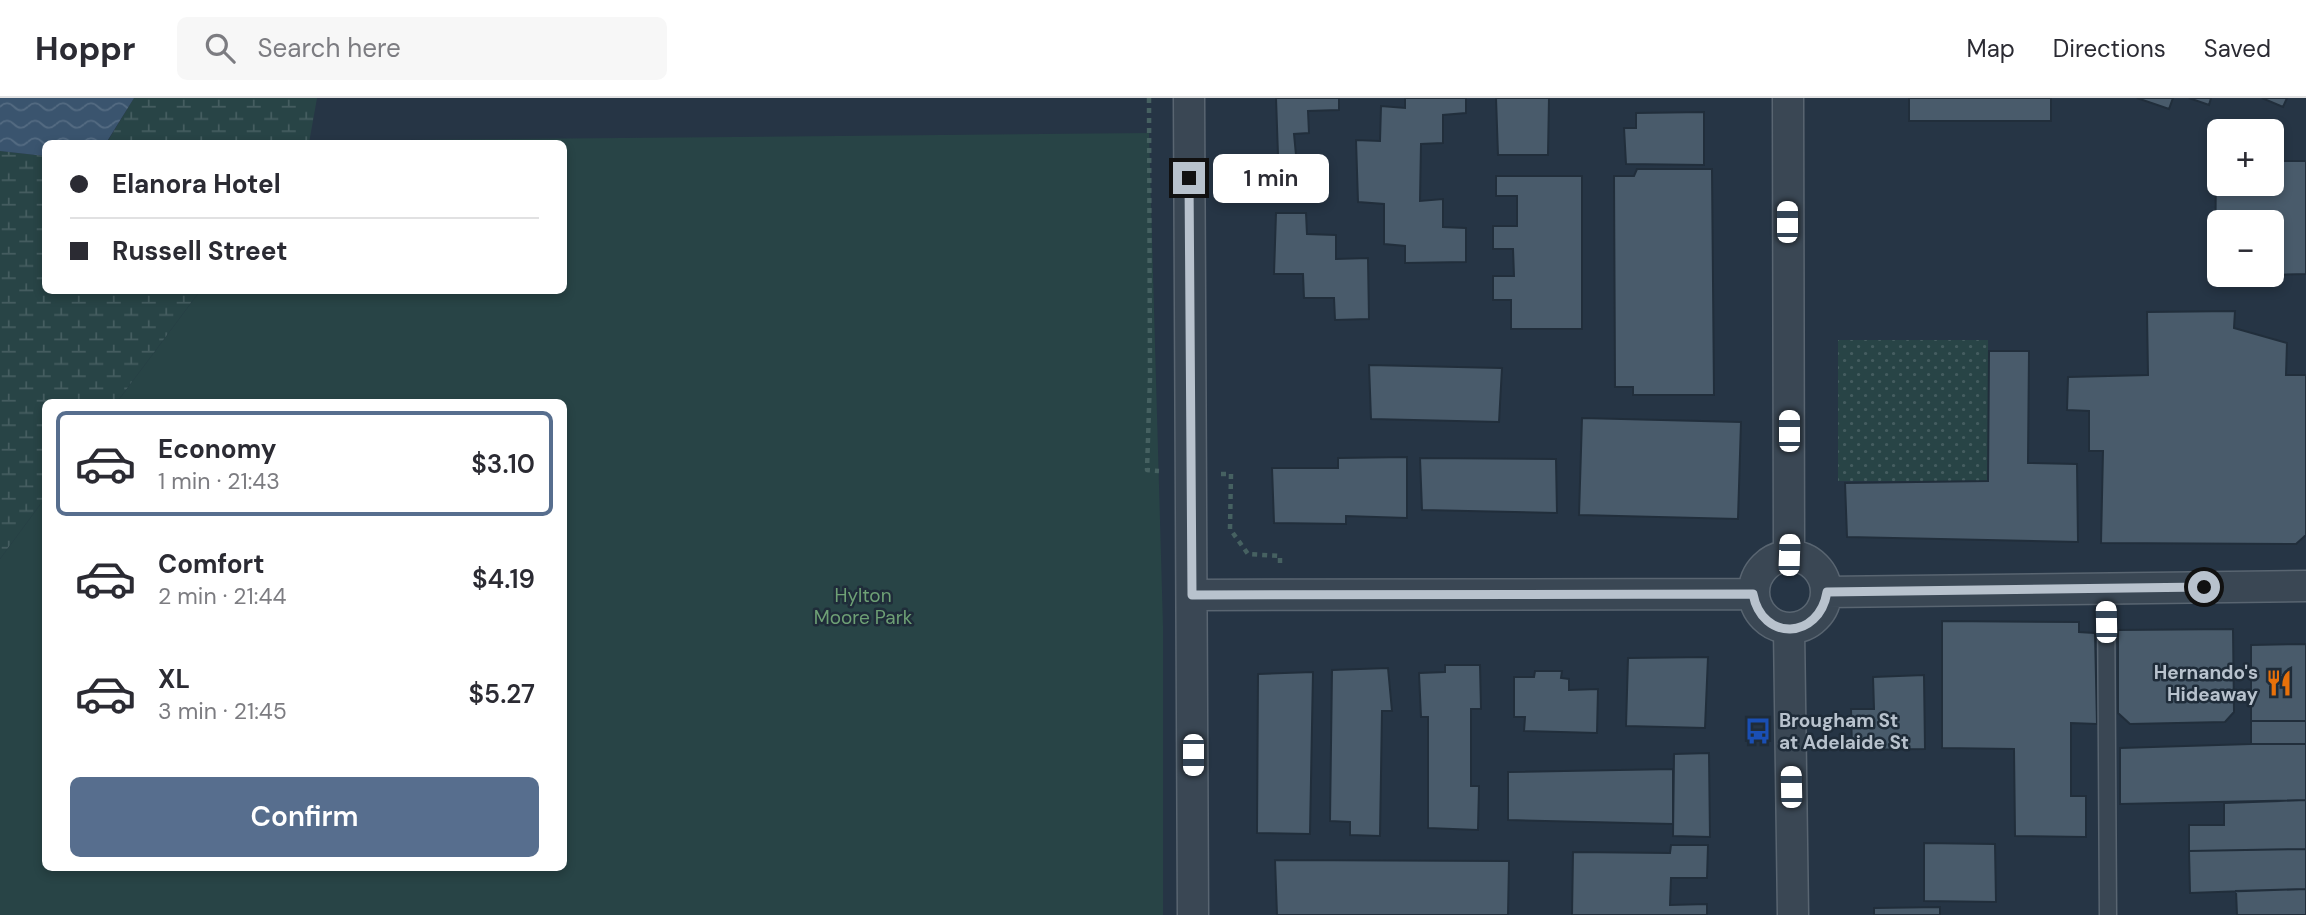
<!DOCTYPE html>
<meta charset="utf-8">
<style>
:root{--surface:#fff;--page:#f7f7f7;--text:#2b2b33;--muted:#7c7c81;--line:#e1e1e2;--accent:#576e8e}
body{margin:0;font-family:"DM Sans",sans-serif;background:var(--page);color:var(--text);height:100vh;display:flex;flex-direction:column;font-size:26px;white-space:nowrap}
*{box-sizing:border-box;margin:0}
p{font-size:23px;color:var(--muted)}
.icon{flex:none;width:38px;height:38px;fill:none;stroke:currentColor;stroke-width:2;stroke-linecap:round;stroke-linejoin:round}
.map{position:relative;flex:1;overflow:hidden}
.sheet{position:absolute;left:42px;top:301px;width:525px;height:472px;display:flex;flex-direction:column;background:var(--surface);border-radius:10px;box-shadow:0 4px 10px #0003}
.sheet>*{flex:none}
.banner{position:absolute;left:42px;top:42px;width:525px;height:154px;border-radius:10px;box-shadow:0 4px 10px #0003;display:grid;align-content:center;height:154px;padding:0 28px;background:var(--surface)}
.controls{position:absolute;left:2207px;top:21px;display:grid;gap:14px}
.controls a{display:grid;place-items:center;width:77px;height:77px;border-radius:10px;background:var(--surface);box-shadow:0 4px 10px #0003;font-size:35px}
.end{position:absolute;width:32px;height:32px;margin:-16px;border:9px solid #b8c2cd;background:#111;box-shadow:0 0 0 4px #111}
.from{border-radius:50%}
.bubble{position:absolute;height:49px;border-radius:10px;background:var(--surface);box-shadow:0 4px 10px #0003;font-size:23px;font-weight:600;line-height:49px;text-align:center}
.car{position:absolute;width:21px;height:42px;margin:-21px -10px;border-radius:9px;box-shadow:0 0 5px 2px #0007;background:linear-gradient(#fff 24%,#345 0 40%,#fff 0 76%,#345 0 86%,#fff 0)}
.banner b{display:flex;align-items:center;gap:24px;height:66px;font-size:26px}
.banner b+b{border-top:2px solid var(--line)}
.banner i{width:18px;height:18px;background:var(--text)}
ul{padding:12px 0 0;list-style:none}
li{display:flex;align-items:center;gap:21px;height:105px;margin:0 14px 10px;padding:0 14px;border:4px solid transparent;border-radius:10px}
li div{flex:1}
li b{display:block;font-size:26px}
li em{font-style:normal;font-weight:600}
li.selected{border-color:var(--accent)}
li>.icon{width:63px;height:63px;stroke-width:1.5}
.cta{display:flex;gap:14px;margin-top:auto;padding:14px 28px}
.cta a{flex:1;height:80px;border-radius:10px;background:var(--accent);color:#fff;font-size:28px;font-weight:600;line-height:80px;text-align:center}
header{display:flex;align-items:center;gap:42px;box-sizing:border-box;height:98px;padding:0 35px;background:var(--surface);border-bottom:2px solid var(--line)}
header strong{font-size:33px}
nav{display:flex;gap:38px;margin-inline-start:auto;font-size:24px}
.search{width:490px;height:63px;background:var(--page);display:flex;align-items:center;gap:18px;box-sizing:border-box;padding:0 24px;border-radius:10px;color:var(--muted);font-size:26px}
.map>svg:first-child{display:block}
.grass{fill:url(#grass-dots)}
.wetland{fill:url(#wetland-marsh)}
.park{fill:#284446}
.water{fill:url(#water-waves)}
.building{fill:#495b6b;stroke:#212e3b;stroke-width:2}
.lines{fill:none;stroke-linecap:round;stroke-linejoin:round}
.service-casing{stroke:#596571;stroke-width:19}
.minor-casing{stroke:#596571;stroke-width:33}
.path{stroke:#466161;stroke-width:4.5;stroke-dasharray:5 5;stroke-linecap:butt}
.service{stroke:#3a4754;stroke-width:16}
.minor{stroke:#3a4754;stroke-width:30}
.route{stroke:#b8c2cd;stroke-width:9}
.labels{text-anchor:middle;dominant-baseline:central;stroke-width:5;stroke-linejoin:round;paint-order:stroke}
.park-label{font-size:19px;fill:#6ea075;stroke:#1f2c39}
.poi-label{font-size:19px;font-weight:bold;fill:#b8c2cd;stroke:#1f2c39;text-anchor:end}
</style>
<header>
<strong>Hoppr</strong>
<div class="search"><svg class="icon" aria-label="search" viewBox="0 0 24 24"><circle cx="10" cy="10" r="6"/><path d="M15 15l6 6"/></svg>Search here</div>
<nav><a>Map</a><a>Directions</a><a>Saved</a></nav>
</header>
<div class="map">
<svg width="2306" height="817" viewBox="0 0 2306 817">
<defs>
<pattern id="grass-dots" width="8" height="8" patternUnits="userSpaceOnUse" patternTransform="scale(1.75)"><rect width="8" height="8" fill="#284446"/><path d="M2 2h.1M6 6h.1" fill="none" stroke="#455d60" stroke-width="1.8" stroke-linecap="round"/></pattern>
<pattern id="wetland-marsh" width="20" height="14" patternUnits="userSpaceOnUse" patternTransform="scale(1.75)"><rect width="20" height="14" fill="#284446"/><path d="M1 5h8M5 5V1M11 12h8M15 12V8" fill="none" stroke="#455d60"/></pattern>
<pattern id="water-waves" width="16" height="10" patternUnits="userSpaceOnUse" patternTransform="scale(1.75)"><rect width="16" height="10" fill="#3a546e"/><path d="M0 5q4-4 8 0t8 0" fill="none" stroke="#546b82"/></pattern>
</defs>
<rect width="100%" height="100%" fill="#263545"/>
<path class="grass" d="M1838,242H1988V383H1838Z"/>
<path class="wetland" d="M134,0H317L309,45L106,46Z
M0,53L45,58L46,192L200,193L117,304H46L45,400L0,461Z"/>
<path class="park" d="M1149,35L1163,528V817H0V461L45,400L46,770H564V304H117L200,193L564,192V46L309,45L311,43Z"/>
<path class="water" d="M0,0H134L106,45L46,46L45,58L0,53Z"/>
<path class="building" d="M1276,0H1339V12L1308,13L1309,35L1294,36L1296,57H1278Z
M1405,0H1466V15L1443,17V45L1421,46L1420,103L1443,101V129L1466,130V164L1405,165V148L1384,146V106L1358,104L1356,42L1380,43L1381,8L1405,10Z
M1496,0H1549L1548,57H1498Z
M1909,0H2051V23H1909Z
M2137,0H2173L2169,11Z
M2189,0H2211L2209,7Z
M2262,0H2287L2283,9Z
M1704,14V67L1626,66L1624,30H1636V15Z
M2272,63H2306V176L2272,177V124H2219V177H2261H2215L2216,64H2219V86H2272Z
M1637,71H1712L1714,297H1633V289H1615L1614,78H1634Z
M1496,78H1582V231H1511V202H1493V178H1514L1513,151H1493V128H1517V98H1496Z
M1276,115H1306L1307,136L1336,137V161L1368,160L1369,221L1335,222L1334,200H1304L1303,176H1274Z
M2235,213L2234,230L2287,245L2286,277H2306V437L2296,446L2101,445L2103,353H2089V313L2067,312L2068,279L2148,277L2147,214Z
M1989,253H2029L2028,365L2077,366L2078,444L1847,439L1845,385L1988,383Z
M1369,267L1502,270L1499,324L1371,321Z
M1582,320L1741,324L1738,421L1579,417Z
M1407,359V420L1346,418V426L1274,425L1272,370H1338V360Z
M1420,360L1556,361L1557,415L1422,412Z
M1942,523L2079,524V534L2095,535L2097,626L2071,625V698H2086V739L2015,738L2014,651L1942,650Z
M2233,531L2234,614L2225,624L2130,626L2118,615V532Z
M2306,546V623H2251V547Z
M1708,559L1705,630L1626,628L1628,560Z
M1445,567H1480L1481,611H1471V688H1479L1478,732L1428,730V619H1421L1419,575L1445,574Z
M1388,570L1392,613H1382L1380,738L1350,737V724L1330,723L1332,572Z
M1535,573H1562L1561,580L1569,581V592L1598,591L1597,635L1524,633L1525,619H1514V579H1534Z
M1313,574L1310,736L1257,735L1258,576Z
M1924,577L1925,651L1852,652L1851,611H1874L1873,579Z
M2251,623H2306V646H2251Z
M2251,646H2306V702L2120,706V650Z
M1709,655L1710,739L1673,738L1674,656Z
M1673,671V726L1508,722V674Z
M2306,702V751L2189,753V727H2224V705Z
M1924,745L1995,746L1996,804L1924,803Z
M1671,747H1708L1707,780H1671L1670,807L1707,806V817H1572L1573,754L1670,755Z
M2306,751V791L2190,795L2189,753Z
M1275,762L1509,763L1508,817H1277Z
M2306,791V817H2237L2236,793Z
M1940,809V817H1874V810Z"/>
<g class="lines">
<g class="service-casing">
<path id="service" d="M2106,490L2108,817"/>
</g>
<g class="minor-casing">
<path id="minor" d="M1189,0L1193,817
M1788,0L1789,457
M1754 494a36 36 0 1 1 72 0a36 36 0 1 1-72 0Z
M1827,494L2306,488
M1192,497L1753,496
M1789,531L1793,817"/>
</g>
<path class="path" d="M1149,0L1150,280L1147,372L1159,373
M1221,376H1231L1230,431L1248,456L1280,458V466"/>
<use href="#service" class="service"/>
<use href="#minor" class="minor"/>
</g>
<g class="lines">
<path class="route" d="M1189,80L1192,497L1753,496C1762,544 1819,542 1827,494L2204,489"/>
</g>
<defs>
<g id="restaurant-bare" transform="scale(2.1)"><path d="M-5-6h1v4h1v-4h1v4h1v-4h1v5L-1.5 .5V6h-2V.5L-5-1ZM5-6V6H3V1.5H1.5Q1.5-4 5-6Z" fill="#e8710a" stroke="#1f2c39" stroke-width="2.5" paint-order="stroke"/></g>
<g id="bus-bare" transform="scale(2.1)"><path d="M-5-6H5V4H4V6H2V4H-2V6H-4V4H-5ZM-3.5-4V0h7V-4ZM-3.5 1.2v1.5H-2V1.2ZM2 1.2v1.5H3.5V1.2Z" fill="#1a4fb4" stroke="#1f2c39" stroke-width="2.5" paint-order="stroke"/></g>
</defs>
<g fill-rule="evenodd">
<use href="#restaurant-bare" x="2279" y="585"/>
<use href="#bus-bare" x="1758" y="633"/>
</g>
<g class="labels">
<g class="park-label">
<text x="863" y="497">Hylton<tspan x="863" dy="22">Moore Park</tspan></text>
</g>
<g class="poi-label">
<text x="2258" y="574">Hernando's<tspan x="2258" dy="22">Hideaway</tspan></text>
<text x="1779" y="622" text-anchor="start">Brougham St<tspan x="1779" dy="22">at Adelaide St</tspan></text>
</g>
</g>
</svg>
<div class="controls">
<a>+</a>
<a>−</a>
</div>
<i class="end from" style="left:2204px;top:489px"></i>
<i class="end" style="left:1189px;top:80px"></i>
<div class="bubble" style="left:1213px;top:56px;width:116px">1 min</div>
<i class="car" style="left:1787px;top:124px;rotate:0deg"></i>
<i class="car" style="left:1789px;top:333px;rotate:0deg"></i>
<i class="car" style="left:1789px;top:457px;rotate:2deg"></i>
<i class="car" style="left:2106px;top:524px;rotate:359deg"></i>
<i class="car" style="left:1193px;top:657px;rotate:180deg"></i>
<i class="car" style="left:1791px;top:689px;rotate:359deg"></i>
<div class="banner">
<b><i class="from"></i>Elanora Hotel</b>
<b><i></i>Russell Street</b>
</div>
<section class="sheet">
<ul>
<li class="selected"><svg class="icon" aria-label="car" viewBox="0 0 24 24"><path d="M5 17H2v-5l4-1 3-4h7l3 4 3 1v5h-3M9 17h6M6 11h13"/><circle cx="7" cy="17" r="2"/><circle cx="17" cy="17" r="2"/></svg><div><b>Economy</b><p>1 min · 21:43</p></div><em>$3.10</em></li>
<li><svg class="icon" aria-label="car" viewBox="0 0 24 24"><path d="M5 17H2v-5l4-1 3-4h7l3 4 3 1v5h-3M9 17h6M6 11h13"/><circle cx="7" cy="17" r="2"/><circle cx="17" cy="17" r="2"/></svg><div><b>Comfort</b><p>2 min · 21:44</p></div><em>$4.19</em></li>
<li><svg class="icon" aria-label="car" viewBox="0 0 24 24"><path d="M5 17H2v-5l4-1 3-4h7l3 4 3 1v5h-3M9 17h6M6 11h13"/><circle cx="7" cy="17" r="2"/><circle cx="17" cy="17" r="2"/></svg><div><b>XL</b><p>3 min · 21:45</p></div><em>$5.27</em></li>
</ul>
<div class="cta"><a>Confirm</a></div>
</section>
</div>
